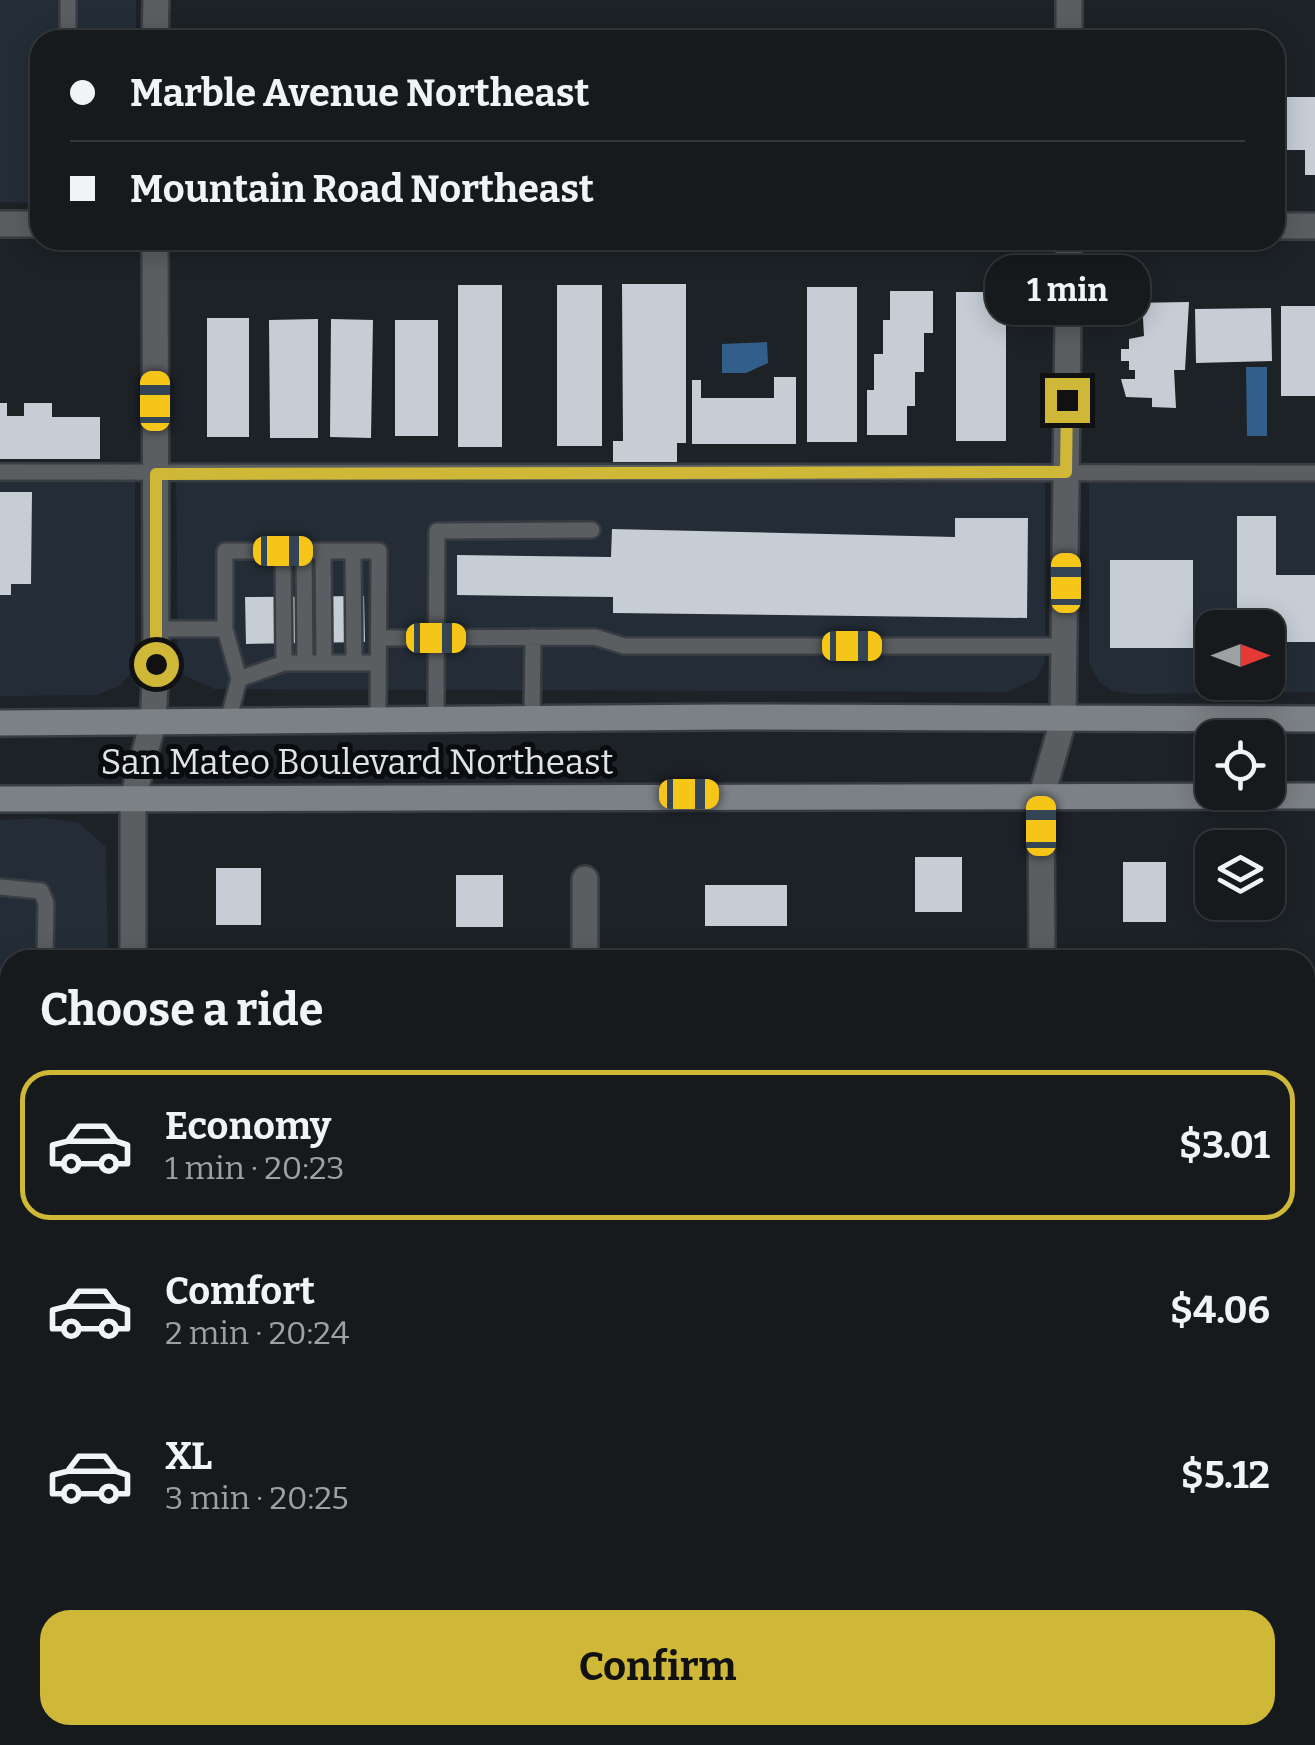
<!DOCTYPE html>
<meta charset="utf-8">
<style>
:root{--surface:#161a1d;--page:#23272a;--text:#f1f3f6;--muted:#9ea1a4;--line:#35383b;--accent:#cfb837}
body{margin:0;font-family:Bitter,serif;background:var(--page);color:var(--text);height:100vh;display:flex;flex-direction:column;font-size:38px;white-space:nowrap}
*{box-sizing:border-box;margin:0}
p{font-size:32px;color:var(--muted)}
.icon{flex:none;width:55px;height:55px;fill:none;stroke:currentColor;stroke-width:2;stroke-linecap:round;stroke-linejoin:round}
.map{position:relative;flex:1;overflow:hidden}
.sheet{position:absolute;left:0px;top:950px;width:1315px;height:795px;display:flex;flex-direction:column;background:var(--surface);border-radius:30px 30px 0 0;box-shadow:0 5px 25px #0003,0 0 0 2px var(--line)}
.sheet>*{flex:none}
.hud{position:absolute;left:30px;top:30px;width:1255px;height:220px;border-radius:30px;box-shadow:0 5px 25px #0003,0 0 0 2px var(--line);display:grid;align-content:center;height:220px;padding:0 40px;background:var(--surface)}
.needle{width:65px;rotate:90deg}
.buttons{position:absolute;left:1195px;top:610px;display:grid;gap:20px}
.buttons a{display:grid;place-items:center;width:90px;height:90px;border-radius:20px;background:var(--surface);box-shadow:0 5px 25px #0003,0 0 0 2px var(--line);font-size:50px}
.end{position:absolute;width:45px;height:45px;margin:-22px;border:12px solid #cfb837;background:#111;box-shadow:0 0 0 5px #111}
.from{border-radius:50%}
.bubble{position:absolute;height:70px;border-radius:30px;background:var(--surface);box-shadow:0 5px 25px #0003,0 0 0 2px var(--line);font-size:32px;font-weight:700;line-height:70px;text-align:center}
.car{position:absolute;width:30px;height:60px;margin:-30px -15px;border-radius:12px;box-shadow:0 0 8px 2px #0007;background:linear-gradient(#f5c518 24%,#345 0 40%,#f5c518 0 76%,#345 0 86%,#f5c518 0)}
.hud b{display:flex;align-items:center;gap:35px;height:95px;font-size:38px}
.hud b+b{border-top:2px solid var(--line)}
.hud i{width:25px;height:25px;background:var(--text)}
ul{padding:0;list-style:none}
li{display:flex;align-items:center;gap:30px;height:150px;margin:0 20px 15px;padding:0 20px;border:5px solid transparent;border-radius:30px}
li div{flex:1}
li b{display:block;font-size:38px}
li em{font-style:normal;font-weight:700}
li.on{border-color:var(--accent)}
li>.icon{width:90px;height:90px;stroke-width:1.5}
h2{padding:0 40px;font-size:45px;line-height:120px}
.primary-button{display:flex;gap:20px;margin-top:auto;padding:20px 40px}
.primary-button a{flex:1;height:115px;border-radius:30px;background:var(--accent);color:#111;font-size:40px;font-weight:700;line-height:115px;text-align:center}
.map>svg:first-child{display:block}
.built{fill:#242d37;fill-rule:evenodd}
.water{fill:#325f8a}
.building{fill:#c6cdd4}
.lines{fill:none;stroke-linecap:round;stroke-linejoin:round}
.service-casing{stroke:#383d42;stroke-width:20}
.minor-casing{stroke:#383d42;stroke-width:30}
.secondary-casing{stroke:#383d42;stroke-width:30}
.service{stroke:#5b5e61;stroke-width:15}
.minor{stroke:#5b5e61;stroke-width:25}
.secondary{stroke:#7c8185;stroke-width:25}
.route{stroke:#cfb837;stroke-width:12}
.labels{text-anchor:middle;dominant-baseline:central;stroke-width:10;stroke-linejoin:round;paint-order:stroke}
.street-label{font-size:35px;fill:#dfe3e6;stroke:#090b0e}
</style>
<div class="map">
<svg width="1315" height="1745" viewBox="0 0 1315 1745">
<rect width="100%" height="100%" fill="#1d2227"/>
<path class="built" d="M0,0H136V40H40V203L0,202Z
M1045,465V661L1037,678L1008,692L214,689L184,675L178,657L176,468Z
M1089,465H1315V692L1133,694L1112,691L1099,682L1089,663ZM1212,628H1268V682H1212Z
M0,467H135V638L132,672L119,686L97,695L0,696Z
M44,818L79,823L106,847L108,960H10V1215H0V820Z"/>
<path class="water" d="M767,342L768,363L746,373H722V344Z
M1246,367H1267V436H1247Z"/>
<path class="building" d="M1282,97H1315V175H1305V150H1282Z
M622,284H686V443H677V462H613V441H623Z
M458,285H502V447H458Z
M557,285H602V446H557Z
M807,287H857V442H807Z
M890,291H933V333H924V372H915V406H907V435H867V390H874V354H883V320H890Z
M956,292H1006V441H956Z
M1189,302L1185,370H1174L1176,408L1152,407V398L1126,397L1121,379H1135V370H1129V361H1121V349H1129V339L1144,336L1143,318L1128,312V303Z
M1281,306H1315V396H1281Z
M1271,308L1272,361L1196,363L1195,309Z
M207,318H249V437H207Z
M318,319V438H270L269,320Z
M331,319L373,320L371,438L330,437Z
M395,320H438V436H395Z
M774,377H796V444H692V380H701V398H774Z
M0,403H7V416H24V403H52V417H100V459H0Z
M0,492H32L31,584H11V595H0Z
M1237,516H1276V575H1315V642H1268V628H1237Z
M955,518H1028L1027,618L613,613V597L457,595V555L611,557L612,529L955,537Z
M1110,560H1193V648H1110Z
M364,596L365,642L246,644L245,597Z
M915,857H962V912H915Z
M1123,862H1166V922H1123Z
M216,868H261V925H216Z
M456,875H503V927H456Z
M705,885H787V926H705Z
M911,949H953V960H911Z
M1125,953H1182V960H1125Z
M0,1232H10L8,1288H0Z
M1305,1424H1315V1450H1305Z
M1305,1542H1315V1584H1305Z
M680,1735H724V1745H680Z
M928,1735H973V1745H928Z
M1127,1735H1186V1745H1127Z
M377,1736H433V1745H377Z"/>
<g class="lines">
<g class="service-casing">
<path id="service" d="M68,40V0
M0,472L1315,473
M283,551L284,663
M304,551L305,663
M323,551L324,663
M353,551L354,663
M154,629H225
M379,638L595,637L624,646H1065
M239,679L284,663H378
M532,719L533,637
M436,720L437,531L592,530
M228,721L239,679L225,629V551H379L378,720
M0,887L41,891L46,903L45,960
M0,1067L10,1068"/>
</g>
<g class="minor-casing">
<path id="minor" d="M1069,0V40
M155,40L156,0
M0,224H40
M1275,226H1315
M585,879V960
M133,960V798L153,722L156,664L155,240
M1042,960L1041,798L1063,721L1069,240
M1305,1325H1315
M0,1343L10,1342
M138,1735L139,1745
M590,1735V1745
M1050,1735L1051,1745"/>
</g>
<g class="secondary-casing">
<path id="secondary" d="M0,723L728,717L1315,719
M0,799L1315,796"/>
</g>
<use href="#service" class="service"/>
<use href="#minor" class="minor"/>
<use href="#secondary" class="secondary"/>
</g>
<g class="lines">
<path class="route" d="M156,664V474L1066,472L1067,400"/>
</g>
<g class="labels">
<g class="street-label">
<text x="357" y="762">San Mateo Boulevard Northeast</text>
</g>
</g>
</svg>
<div class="buttons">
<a><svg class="needle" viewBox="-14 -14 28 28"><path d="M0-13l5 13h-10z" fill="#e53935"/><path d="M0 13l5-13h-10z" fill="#9ea1a4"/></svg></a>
<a><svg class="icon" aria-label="locate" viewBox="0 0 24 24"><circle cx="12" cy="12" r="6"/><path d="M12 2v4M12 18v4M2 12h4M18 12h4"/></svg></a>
<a><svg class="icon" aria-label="layers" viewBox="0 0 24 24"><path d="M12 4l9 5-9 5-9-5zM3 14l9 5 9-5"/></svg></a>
</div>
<i class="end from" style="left:156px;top:664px"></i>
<i class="end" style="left:1067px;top:400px"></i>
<div class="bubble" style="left:985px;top:255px;width:165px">1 min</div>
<i class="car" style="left:155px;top:401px;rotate:0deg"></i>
<i class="car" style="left:283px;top:551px;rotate:90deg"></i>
<i class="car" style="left:1066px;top:583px;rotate:0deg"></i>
<i class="car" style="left:436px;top:638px;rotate:90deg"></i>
<i class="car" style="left:852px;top:646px;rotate:90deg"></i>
<i class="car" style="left:689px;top:794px;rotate:90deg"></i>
<i class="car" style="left:1041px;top:826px;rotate:0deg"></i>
<div class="hud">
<b><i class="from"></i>Marble Avenue Northeast</b>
<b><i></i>Mountain Road Northeast</b>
</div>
<section class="sheet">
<h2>Choose a ride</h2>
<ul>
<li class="on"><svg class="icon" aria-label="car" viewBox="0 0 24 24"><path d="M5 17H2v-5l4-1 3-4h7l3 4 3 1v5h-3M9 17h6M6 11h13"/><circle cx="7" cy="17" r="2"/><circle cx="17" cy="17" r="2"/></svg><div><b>Economy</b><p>1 min · 20:23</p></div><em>$3.01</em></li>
<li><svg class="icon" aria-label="car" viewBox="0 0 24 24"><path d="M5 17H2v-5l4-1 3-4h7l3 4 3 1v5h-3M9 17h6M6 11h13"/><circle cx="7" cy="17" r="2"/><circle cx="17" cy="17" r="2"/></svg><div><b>Comfort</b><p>2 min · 20:24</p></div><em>$4.06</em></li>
<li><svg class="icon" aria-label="car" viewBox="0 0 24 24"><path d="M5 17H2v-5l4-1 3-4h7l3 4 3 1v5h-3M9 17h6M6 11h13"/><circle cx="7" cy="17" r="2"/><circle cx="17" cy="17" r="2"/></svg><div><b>XL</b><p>3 min · 20:25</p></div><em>$5.12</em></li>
</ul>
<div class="primary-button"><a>Confirm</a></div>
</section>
</div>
